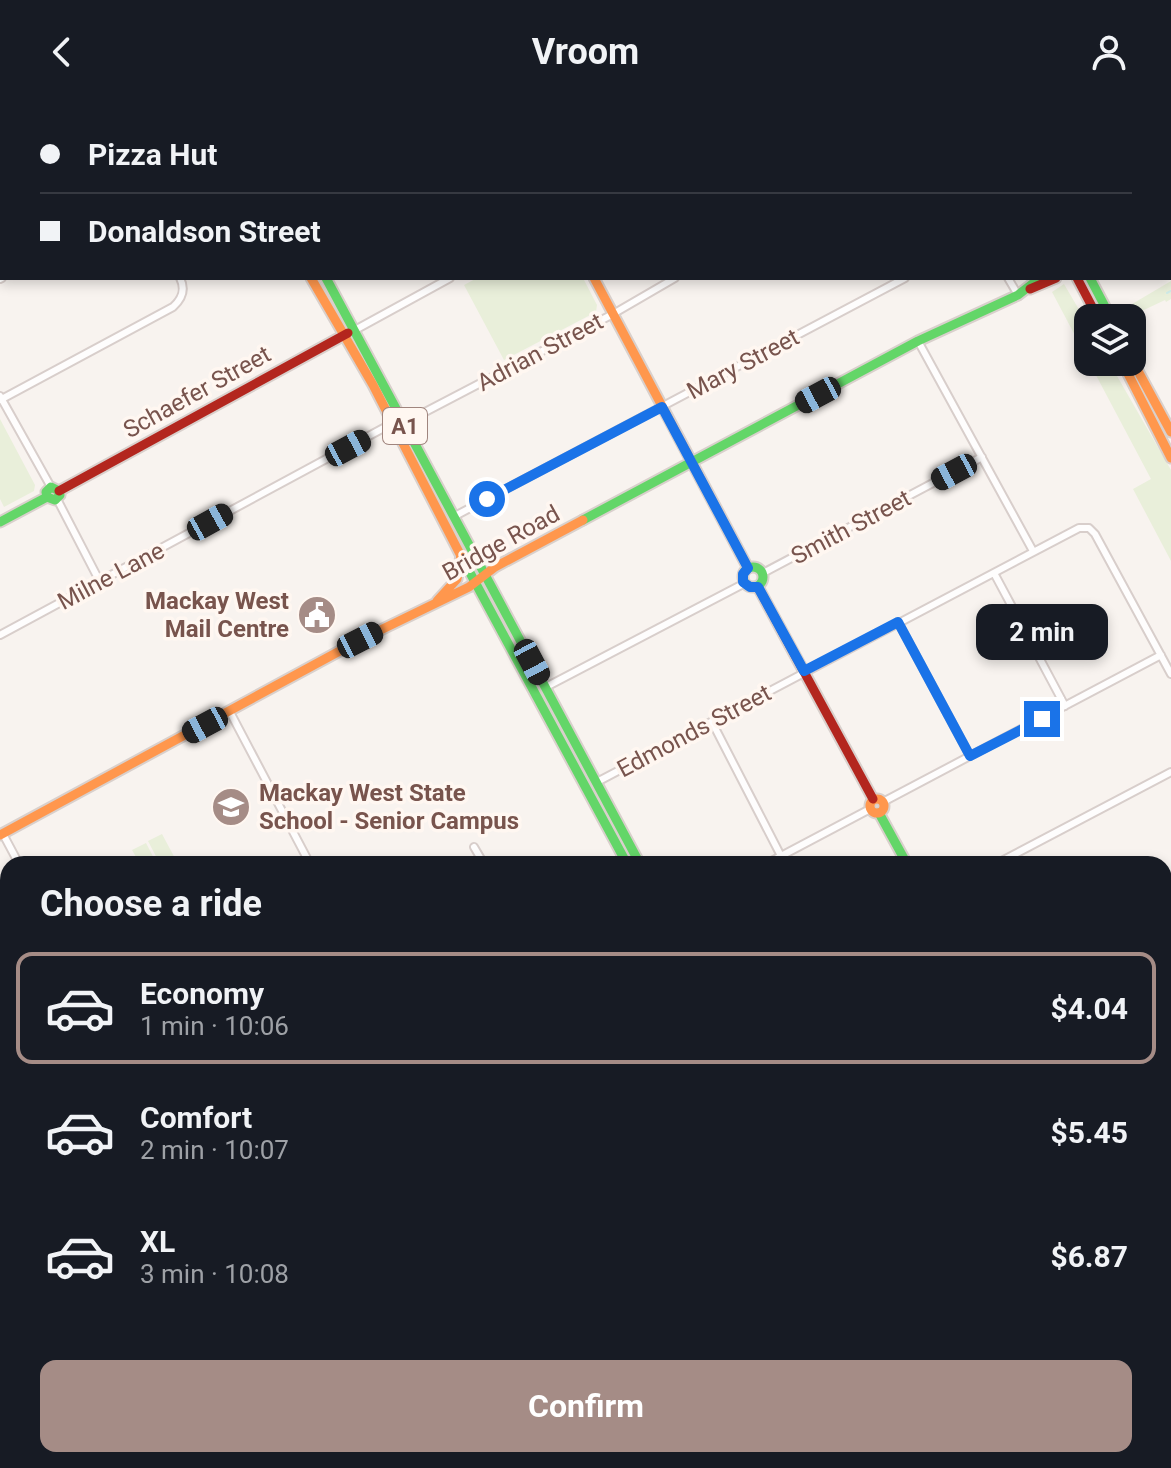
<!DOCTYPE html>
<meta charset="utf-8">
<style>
:root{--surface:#171b24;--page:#242831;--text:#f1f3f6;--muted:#9ea1a6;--line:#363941;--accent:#a58c86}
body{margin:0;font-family:Roboto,sans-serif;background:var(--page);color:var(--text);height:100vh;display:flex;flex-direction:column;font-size:30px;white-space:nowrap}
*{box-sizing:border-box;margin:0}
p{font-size:26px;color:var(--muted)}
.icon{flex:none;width:44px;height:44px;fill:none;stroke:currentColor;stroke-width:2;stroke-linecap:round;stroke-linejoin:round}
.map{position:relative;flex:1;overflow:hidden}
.sheet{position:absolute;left:0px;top:752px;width:1172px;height:612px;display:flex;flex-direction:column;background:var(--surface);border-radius:24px 24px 0 0;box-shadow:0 4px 12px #0003}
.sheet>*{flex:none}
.guide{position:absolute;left:0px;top:0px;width:1172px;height:176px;box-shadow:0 4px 12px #0003;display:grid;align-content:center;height:176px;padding:0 40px;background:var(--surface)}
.buttons{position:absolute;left:1074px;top:200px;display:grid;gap:16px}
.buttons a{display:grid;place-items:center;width:72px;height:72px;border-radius:16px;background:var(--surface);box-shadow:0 4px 12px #0003;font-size:40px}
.end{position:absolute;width:36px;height:36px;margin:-18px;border:10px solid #1a73e8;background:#fff;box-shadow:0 0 0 4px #fff}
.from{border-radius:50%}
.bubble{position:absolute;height:56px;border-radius:16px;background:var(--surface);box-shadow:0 4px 12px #0003;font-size:26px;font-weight:700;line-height:56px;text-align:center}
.car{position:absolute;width:24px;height:48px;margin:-24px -12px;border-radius:10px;box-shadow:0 0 6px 2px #0007;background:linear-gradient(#222 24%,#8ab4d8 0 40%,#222 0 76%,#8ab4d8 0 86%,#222 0)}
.guide b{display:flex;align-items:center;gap:28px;height:76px;font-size:30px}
.guide b+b{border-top:2px solid var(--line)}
.guide i{width:20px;height:20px;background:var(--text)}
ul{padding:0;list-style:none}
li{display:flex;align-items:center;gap:24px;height:112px;margin:0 16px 12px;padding:0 24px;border:4px solid transparent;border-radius:16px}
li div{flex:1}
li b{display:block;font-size:30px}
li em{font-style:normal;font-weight:700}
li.on{border-color:var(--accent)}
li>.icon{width:72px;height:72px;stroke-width:1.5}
h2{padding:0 40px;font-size:36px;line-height:96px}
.primary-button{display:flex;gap:16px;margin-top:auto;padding:16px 40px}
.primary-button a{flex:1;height:92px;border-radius:16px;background:var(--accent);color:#fff;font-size:32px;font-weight:700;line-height:92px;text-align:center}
header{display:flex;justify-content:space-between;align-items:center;height:104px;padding:0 40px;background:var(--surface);font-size:36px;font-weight:700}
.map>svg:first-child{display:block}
.green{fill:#e9efda}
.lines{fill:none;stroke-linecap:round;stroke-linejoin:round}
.stream{stroke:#cfebe8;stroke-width:2}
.street-casing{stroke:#d8cecb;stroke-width:10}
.fast-casing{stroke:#d9d0cc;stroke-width:13}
.slow-casing{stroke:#d9d0cc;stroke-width:13}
.jam-casing{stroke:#d9d0cc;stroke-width:13}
.street{stroke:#fefdfd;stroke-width:6}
.fast{stroke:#63d668;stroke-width:9}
.slow{stroke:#ff974d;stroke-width:9}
.jam{stroke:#b3261e;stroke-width:9}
.route{stroke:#1a73e8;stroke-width:10}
.labels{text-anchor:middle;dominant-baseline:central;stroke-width:7;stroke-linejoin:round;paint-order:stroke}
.shield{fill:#fff7f1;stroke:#a0857e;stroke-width:2}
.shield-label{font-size:22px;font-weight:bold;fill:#78544d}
.street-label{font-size:24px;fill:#78544d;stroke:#fff7f1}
.poi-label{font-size:24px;font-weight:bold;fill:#78544d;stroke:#fff7f1;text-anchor:end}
</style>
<header><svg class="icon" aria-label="back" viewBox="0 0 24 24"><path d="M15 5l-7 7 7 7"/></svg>Vroom<svg class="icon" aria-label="person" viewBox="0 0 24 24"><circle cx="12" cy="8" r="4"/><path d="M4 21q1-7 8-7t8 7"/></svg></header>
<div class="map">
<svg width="1171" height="1364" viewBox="0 0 1171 1364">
<rect width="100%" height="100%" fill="#f8f3ef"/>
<path class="green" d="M1061,0H1171V95L1170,2Z
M477,174H583L597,201L596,208L504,256L464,181Z
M1171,177V195L1166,198L1165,196L1127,214L1122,206Z
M1064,180L1088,221V256L1052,188Z
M1089,258H1109L1171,366V457L1133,385L1151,375Z
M0,315L35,381L34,387L4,403L0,395Z
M162,730L177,758L160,760L148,737Z
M146,739L157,760H140L132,746Z
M465,1356H775L779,1364H422Z"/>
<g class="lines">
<path class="stream" d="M939,0L940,2
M1167,189L1171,187"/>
<g class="street-casing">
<path id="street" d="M26,0L27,2
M912,0L913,2
M314,2L318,0
M547,2L550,0
M768,2L772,0
M0,46L2,45
M1008,174L1018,191
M0,175L2,174
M355,226L450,174
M918,237L1033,447
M0,292L51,383
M0,296L173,203C182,195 186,186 180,174
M404,319L613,210L675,174
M57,395L100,478
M453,413L905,174
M763,469L982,353
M994,469L1065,602
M898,518L970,652
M0,531L391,320
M546,583L745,479
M230,608L310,760
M712,618L781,752
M597,678L1079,424H1089L1095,430L1171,570
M883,698L1161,551
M3,730L19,760
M474,743L484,760
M766,760L870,705
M996,760L1171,668
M1164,793L1171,790
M1164,913L1171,909
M1164,1012L1171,1026
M0,1173L8,1168
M1164,1234L1171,1230
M0,1269L8,1285
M46,1356L50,1364
M1093,1356L1097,1364
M1160,1364L1171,1358"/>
</g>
<g class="fast-casing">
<path id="fast" d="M218,0L219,2
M233,0L234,2
M500,0L501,2
M987,0L988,2
M997,0L998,2
M1170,114L1171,113
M326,174L640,760
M1090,174L1111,214
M583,416L918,237L1018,191L1040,174
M0,418L47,393L55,396L60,391L59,387L51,383L46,388L47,393
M461,452L627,760
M743 473a10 10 0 1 1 20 0a10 10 0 1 1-20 0Z
M879,709L907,760
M1164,1108L1171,1105
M192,1356L196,1364
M945,1356L949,1364
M959,1356L963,1364
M314,1364L357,1356"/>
</g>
<g class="slow-casing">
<path id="slow" d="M1170,103H1171
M311,174L373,281L461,452
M594,174L748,464
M1132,256L1171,328
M1122,258L1171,354
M437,497L457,475L461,451
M870 702a7 7 0 1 1 14 0a7 7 0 1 1-14 0Z
M0,731L360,536L469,483L495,463L583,416"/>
</g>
<g class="jam-casing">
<path id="jam" d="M1077,174L1098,214
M1030,185L1056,174
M59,387L348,229
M758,483L873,695
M0,999L8,1015
M1164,1241L1171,1254"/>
</g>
<use href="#street" class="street"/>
<use href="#fast" class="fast"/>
<use href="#slow" class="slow"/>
<use href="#jam" class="jam"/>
</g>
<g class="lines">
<path class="route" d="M487,395L662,303L748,464L743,470V478L750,483H758L804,567L898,518L970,652L1042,615"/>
</g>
<defs>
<g id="civic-disc" transform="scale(2)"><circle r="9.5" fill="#a58c86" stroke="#fff7f1"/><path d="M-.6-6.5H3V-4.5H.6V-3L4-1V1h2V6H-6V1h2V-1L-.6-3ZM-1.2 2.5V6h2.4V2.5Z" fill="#fff"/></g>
<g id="school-disc" transform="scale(2)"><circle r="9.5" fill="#a58c86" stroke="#fff7f1"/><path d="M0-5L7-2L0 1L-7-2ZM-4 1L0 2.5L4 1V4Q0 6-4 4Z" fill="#fff"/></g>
</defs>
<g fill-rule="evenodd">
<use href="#civic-disc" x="317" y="511"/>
<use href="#school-disc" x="231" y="703"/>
</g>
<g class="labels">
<rect class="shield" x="383" y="304" width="44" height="36" rx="6"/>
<g class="shield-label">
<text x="405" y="322">A1</text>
</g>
<g class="street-label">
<text transform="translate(540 248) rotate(-28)">Adrian Street</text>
<text transform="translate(743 260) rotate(-28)">Mary Street</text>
<text transform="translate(197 288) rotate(-29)">Schaefer Street</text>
<text transform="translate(851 423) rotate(-28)">Smith Street</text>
<text transform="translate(501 439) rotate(-29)">Bridge Road</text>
<text transform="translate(111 472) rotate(-28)">Milne Lane</text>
<text transform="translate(694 627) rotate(-28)">Edmonds Street</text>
</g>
<g class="poi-label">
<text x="289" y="497">Mackay West<tspan x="289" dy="28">Mail Centre</tspan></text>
<text x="259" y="689" text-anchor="start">Mackay West State<tspan x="259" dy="28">School - Senior Campus</tspan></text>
</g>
</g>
</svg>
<div class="buttons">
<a><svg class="icon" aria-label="layers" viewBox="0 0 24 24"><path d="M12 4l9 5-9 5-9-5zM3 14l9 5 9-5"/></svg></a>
</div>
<i class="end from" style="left:487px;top:395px"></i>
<i class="end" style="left:1042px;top:615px"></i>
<div class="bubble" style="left:976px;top:500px;width:132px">2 min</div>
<i class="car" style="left:818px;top:291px;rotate:242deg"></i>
<i class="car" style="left:348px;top:344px;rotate:62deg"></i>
<i class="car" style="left:954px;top:368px;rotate:242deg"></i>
<i class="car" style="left:210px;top:418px;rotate:61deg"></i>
<i class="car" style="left:360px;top:536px;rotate:63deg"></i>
<i class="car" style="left:532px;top:558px;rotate:152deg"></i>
<i class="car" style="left:205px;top:621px;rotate:242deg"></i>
<div class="guide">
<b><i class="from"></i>Pizza Hut</b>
<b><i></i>Donaldson Street</b>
</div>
<section class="sheet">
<h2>Choose a ride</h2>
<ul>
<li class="on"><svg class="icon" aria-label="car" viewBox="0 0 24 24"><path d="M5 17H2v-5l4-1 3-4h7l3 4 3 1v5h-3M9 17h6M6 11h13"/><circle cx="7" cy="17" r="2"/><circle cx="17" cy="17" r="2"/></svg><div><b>Economy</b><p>1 min · 10:06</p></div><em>$4.04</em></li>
<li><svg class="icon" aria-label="car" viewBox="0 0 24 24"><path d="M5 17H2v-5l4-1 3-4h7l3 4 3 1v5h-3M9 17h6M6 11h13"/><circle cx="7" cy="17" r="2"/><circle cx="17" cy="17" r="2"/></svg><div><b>Comfort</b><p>2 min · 10:07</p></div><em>$5.45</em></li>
<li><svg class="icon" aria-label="car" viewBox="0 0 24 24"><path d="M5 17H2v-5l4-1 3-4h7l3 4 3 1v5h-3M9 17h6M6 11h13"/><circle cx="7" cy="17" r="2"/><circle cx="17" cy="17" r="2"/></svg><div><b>XL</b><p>3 min · 10:08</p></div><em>$6.87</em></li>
</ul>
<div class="primary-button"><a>Confirm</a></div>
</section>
</div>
